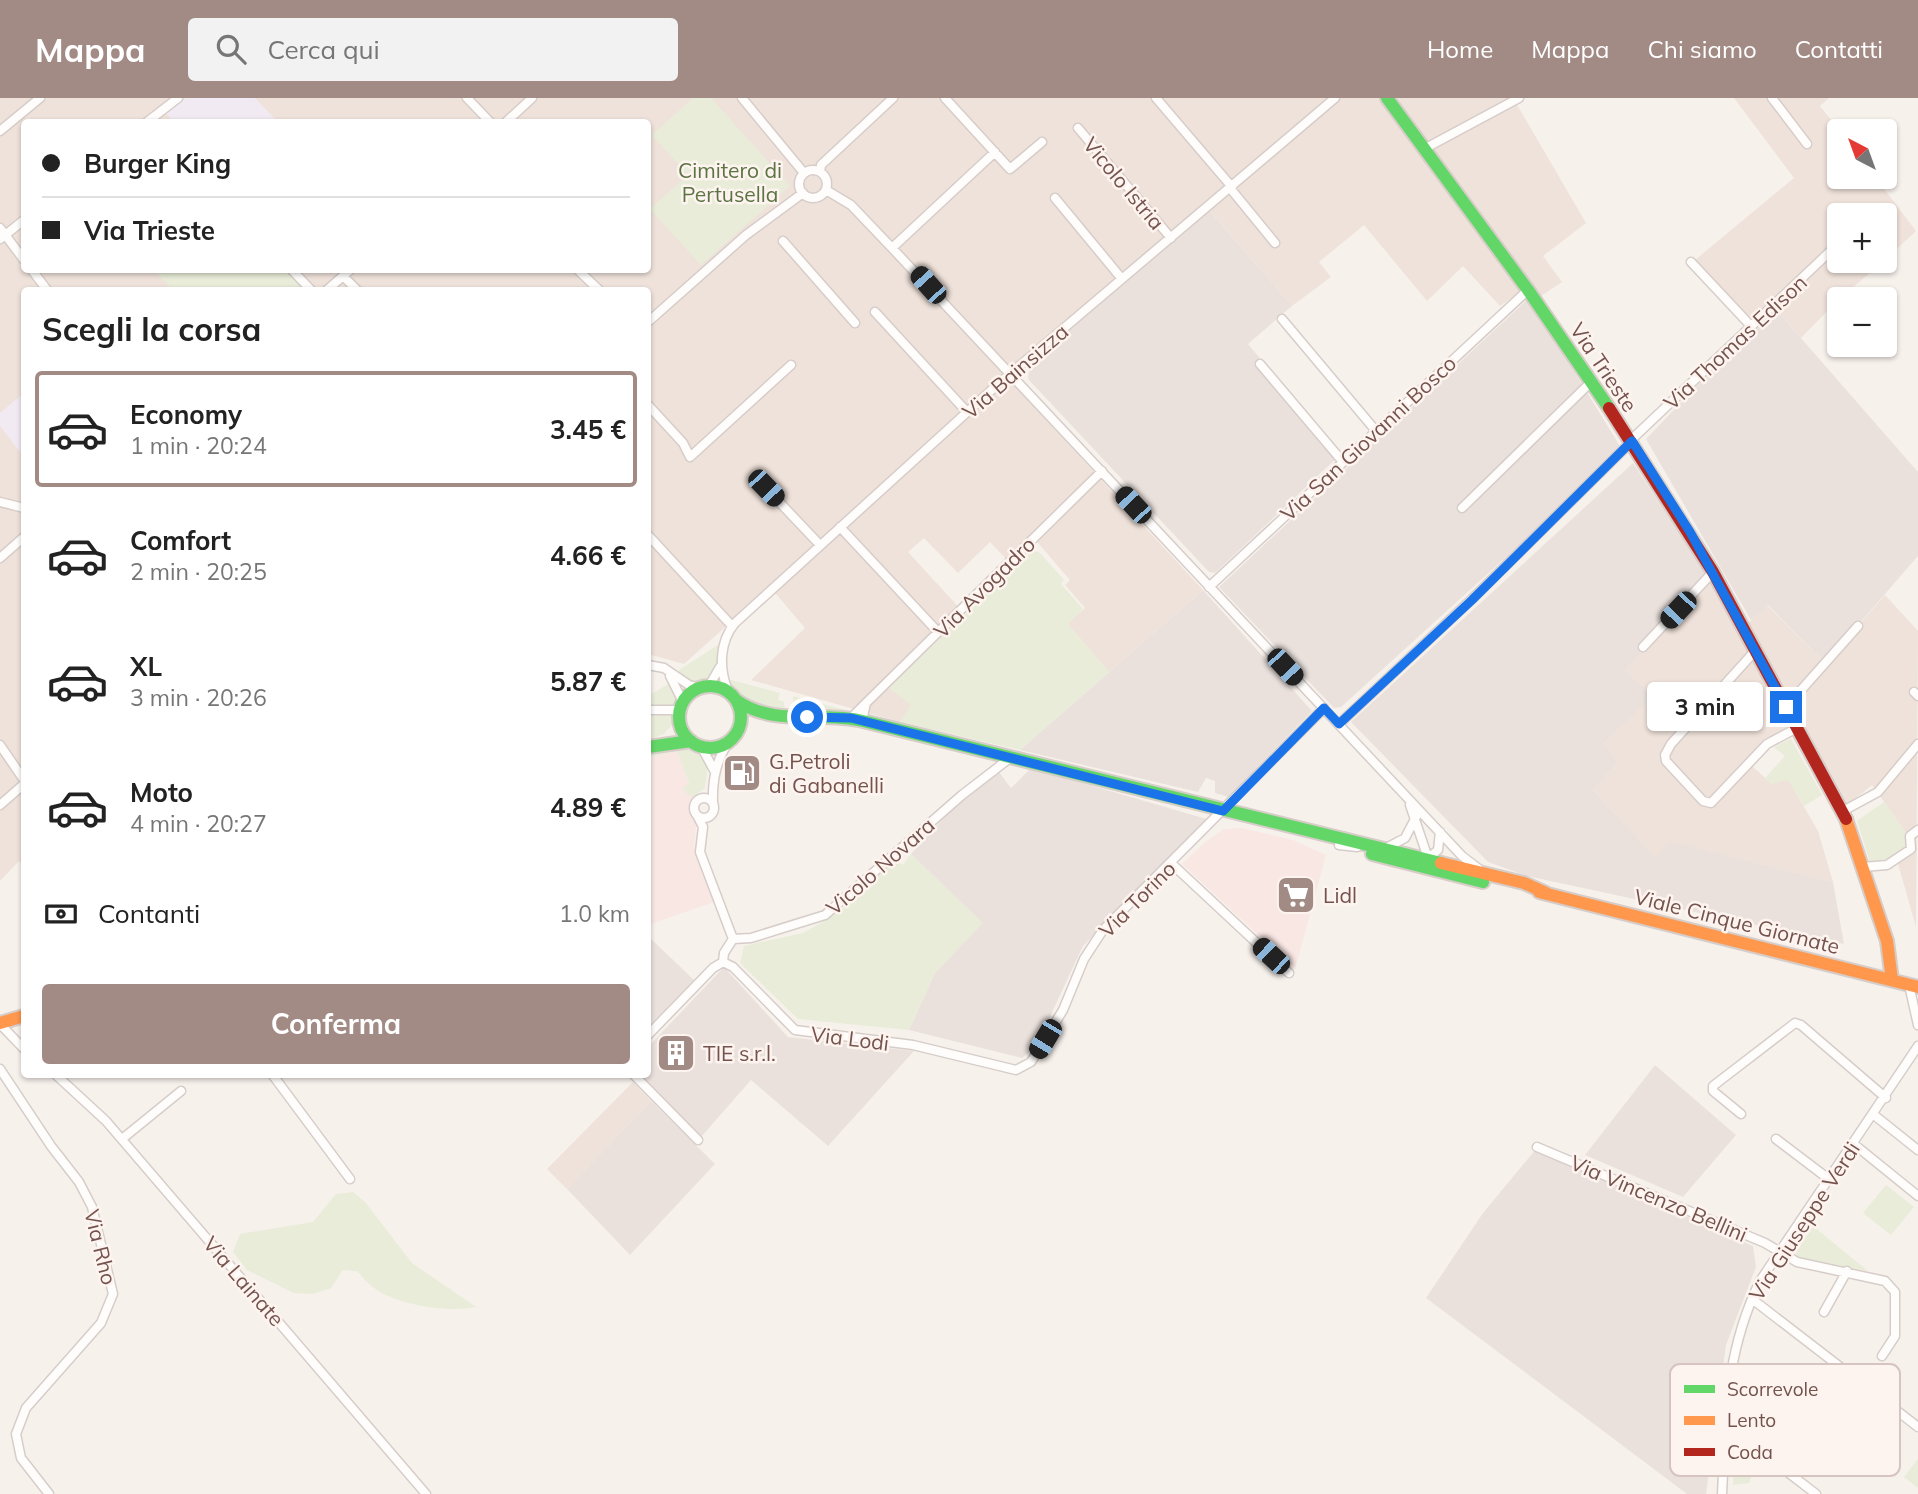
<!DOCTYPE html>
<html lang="it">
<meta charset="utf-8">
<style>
:root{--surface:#fff;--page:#f2f2f2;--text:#222;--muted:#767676;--line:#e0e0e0;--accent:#a28a85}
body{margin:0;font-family:Mulish,sans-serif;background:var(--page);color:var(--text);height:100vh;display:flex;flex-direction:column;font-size:26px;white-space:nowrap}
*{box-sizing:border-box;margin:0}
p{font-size:23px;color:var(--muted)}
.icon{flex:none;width:38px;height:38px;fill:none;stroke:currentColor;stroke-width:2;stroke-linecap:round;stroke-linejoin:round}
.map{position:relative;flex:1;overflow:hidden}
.drawer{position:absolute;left:21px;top:189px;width:630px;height:791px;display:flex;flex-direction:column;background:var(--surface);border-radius:7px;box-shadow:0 2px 5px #0004}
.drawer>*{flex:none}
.banner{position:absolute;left:21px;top:21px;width:630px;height:154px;border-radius:7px;box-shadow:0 2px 5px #0004;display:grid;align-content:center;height:154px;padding:0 21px;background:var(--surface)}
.needle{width:46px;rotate:319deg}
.tools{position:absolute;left:1827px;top:21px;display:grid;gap:14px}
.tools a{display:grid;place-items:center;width:70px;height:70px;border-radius:7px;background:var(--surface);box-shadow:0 2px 5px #0004;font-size:35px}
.end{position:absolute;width:32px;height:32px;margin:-16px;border:9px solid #1a73e8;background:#fff;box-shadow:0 0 0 4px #fff}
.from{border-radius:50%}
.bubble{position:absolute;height:49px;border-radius:7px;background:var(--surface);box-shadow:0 2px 5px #0004;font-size:23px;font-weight:700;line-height:49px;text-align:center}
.car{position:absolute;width:21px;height:42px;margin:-21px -10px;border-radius:9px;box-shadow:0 0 5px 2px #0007;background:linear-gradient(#222 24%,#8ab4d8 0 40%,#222 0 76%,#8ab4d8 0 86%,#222 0)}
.banner b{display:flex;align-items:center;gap:24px;height:66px;font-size:26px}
.banner b+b{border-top:2px solid var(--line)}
.banner i{width:18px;height:18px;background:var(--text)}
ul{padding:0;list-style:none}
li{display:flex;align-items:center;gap:21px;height:116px;margin:0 14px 10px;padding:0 7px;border:4px solid transparent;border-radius:7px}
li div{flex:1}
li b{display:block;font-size:26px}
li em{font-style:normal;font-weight:700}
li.current{border-color:var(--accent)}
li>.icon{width:63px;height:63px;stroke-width:1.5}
h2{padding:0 21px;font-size:32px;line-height:84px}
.pay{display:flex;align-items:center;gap:18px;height:77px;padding:0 21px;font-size:26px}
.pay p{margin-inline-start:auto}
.cta{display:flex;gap:14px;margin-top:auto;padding:14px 21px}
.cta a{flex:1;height:80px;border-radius:7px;background:var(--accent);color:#fff;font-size:28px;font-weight:700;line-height:80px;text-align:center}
header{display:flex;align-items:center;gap:42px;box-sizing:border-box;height:98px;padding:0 35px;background:var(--accent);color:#fff}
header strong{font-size:33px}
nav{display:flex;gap:38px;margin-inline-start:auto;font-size:24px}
.search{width:490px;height:63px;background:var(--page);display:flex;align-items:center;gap:18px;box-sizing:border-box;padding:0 24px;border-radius:7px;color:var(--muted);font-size:26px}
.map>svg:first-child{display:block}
.residential{fill:#efe2da;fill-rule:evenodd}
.commercial{fill:#f9e7e4}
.industrial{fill:#eae1dd}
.education{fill:#f2eaf3}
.green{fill:#e8ecd8}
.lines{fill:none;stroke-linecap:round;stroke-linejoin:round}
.street-casing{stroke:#d6cdc9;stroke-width:11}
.fast-casing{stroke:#d6ccc8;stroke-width:16}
.slow-casing{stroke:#d6ccc8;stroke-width:16}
.jam-casing{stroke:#d6ccc8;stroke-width:16}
.street{stroke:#fefdfc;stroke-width:8}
.fast{stroke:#63d668;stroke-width:12}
.slow{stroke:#ff974d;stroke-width:12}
.jam{stroke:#b3261e;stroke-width:12}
.route{stroke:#1a73e8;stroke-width:9}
.labels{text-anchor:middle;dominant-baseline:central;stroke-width:5;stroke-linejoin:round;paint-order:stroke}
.park-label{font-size:21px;fill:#5c7443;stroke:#fef4ef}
.street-label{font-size:21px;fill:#74534e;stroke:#fef4ef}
.poi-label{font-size:21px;fill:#74534e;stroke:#fef4ef;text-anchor:start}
.key{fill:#fef4ef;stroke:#d5c4bf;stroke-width:2}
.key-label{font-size:19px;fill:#74534e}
</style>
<header>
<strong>Mappa</strong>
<div class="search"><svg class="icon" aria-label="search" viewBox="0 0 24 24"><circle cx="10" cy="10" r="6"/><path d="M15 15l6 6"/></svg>Cerca qui</div>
<nav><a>Home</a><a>Mappa</a><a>Chi siamo</a><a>Contatti</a></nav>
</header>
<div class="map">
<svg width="1918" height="1396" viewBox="0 0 1918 1396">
<rect width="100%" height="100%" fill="#f7f1ec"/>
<path class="residential" d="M0,0H1513L1586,125L1543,158L1562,184L1538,200L1529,188L1500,208L1463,168L1427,203L1364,127L1319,164L1331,179L1292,208L1206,108L1006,279L1203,492L1109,574L1067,525L1085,510L1065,487L1070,482L1032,438L1007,462L990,444L958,475L924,440L908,454L965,516L890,589L912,607L900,624L751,582L805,530L770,489L684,566L648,556V192H24V666L15,673L24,687V768L19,763L0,783ZM24,24H648V172H24Z
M1734,0H1829L1820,8L1840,33L1839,79H1875L1916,133L1885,162V117H1839V163H1884L1839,201L1801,240L1770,204L1750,223L1695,162L1794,80Z
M1709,480L1740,533L1767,507L1825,565L1885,497L1918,533L1916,829L1896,759L1908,738L1872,687L1845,709L1801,626L1766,640L1745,662L1771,685L1788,681L1818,733L1833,784L1671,745L1655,761L1593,692L1617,665L1602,647L1651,599L1625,572Z
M633,984L651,1003L567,1091L547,1071Z"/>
<path class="commercial" d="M677,653L689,687L684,689L693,699L696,730L694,749L714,804L648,827V660Z
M1242,730L1293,742L1326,757L1295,871L1182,766L1204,745L1224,731Z"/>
<path class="industrial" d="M1210,113L1292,208L1248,246L1341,356L1215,475L1209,474L1028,281L1030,266Z
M1529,200L1623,353L1341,609L1334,610L1219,489Z
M1773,208L1918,374V458L1825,565L1768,507L1751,522L1646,341Z
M1633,365L1709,480L1625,572L1652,599L1603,646L1617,665L1593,692L1655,760L1671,744L1833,784L1844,846L1527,778L1488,764L1351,624Z
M1203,492L1312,613L1228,699L1215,695V683L1206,680L1198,694L1020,652Z
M1031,670L1210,722L1083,848L1047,925L1034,950L1022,960L909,932L935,875L982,825L911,756L954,709L999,674L1011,690Z
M648,838L694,882L648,929V837Z
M724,869L788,939L914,953L828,1048L751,982L701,1039L640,977L648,976V949Z
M1655,967L1736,1037L1683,1099L1585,1057Z
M651,1003L715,1066L630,1157L567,1091Z
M1536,1051L1753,1148L1756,1169L1726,1247L1706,1396H1687L1426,1200L1483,1115Z"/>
<path class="education" d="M185,0H255L278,24H174L166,15Z
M24,295V359L0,328V315Z"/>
<path class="green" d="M693,0H711L790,88L701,167L650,111L688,77L652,37Z
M154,172H288L307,192H173Z
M1033,453L1039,454L1064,482L1061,486L1083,511L1068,526L1109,574L1020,652L900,624L911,607L889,590L1015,467Z
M721,545C717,564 718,585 693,585L679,576V572Z
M727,581L780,595L778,602L784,604L785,613C761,611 737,607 727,581Z
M672,584L677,603L673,607L648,608V598Z
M793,598L849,613L794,612Z
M648,615L670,616L675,623L664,636L648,642Z
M1791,641L1822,697L1804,708L1788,682L1771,686L1765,680L1785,658L1774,649Z
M681,650L700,654L708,668L705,690L693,699L686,695L683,689L689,686L677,653L648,660V656Z
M1884,704L1908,738L1909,750L1896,759L1870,764L1857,723Z
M911,756L983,825L935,875L909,932L798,921L740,865L744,848L803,835L819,826L839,814L895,763L903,767Z
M1886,1087L1914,1109L1891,1137L1863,1115Z
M353,1094L365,1104L412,1165L476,1209C450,1215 394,1207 373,1189C367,1185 362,1178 357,1173L343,1172L331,1190L313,1196L294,1195L247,1172L233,1154L240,1136L313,1124L336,1096Z
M1813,1128L1868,1173L1797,1159L1796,1154Z
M1736,1339L1760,1358L1752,1365L1753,1375L1749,1385L1733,1387Z
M1918,1361V1390L1904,1379Z"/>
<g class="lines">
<g class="street-casing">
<path id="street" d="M467,0L490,24
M742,0L804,75
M945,0L1010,71L1042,44
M1156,0L1232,89
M1772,0L1807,46
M147,24L178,0
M506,24L532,0
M1078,30L1171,140
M0,33L40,0
M1424,51L1519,0
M799 86a14 14 0 1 1 28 0a14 14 0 1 1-28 0Z
M820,74L821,67L893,0
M1230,90L1275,145
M826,92L851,107L892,150L1462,758L1479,771
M1055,100L1122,181
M0,130L24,162
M0,141L24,122
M783,143L855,225
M892,150L995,54
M1691,164L1751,228
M32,172L47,192
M292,172L311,192
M578,172L599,192
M343,178L357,192
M327,192L350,172
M875,214L967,314
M1282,221L1376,333
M648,224L746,137L803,95
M1260,266L1343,364
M648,307L683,345L690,359L791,267
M1631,342L1839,145
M765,389L820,447
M0,404L24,410
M1462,410L1590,285
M840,429L938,534
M648,437L732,528
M0,460L24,439
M1209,489L1528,192
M1643,549L1713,474
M1755,553L1671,646L1665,657L1666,663L1703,703L1711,705L1767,646L1797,630
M648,567L664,570L689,587L700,590
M670,578L683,604
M709,588L720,569
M728,593C719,571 719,544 735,525L997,287L1335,0
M1914,594L1918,598
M866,605L1102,373
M1786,609L1858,528
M648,612H680
M851,620L866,605L862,623
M1339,626L1472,501L1632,343
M0,647L24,682
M701,648L715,674
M694 710a10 10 0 1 1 20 0a10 10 0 1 1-20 0Z
M713,705C712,682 716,660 731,641
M0,707L24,686
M1410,707L1429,763
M1843,713L1878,694L1918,646
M698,719L703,729L700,754L733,841L724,855L723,864
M1339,747L1357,749
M1386,750L1405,740L1416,719
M1427,761L1438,752L1440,734
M1172,766L1289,875
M1863,769L1887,767L1911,751L1910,738L1918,732
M733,841L751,840L825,817L962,697L1010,660
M723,864L733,869L795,932L913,947L1016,972L1031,964L1063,912L1084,861L1103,832L1324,610
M1909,887L1918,927
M0,926L24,951
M648,937L713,870L723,864
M0,971L51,1048L79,1084L92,1109L113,1196L101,1225L26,1310L16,1336L21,1360L49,1396
M55,976L106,1023L426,1396
M272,976L350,1081
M633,976L698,1042
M1741,1016L1713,993V988L1795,925L1801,927L1886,1000
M1874,1017L1918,1052
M122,1041L181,993
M1776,1041L1830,1082
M1855,1047L1918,1098
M1537,1049L1765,1145L1797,1164L1885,1183L1895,1194V1238L1882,1258
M1752,1201L1918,1329
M1824,1214L1847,1173
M1728,1288L1751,1306
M1725,1326L1816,1396
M1722,1396C1726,1318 1725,1255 1760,1183L1918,948"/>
</g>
<g class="fast-casing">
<path id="fast" d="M1387,0L1528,192L1609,310
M679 619a31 31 0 1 1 62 0a31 31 0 1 1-62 0Z
M736,602C773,629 821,613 863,623L1441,765
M648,649L691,643
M1372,756L1483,784"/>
</g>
<g class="slow-casing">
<path id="slow" d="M1846,721L1887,843L1892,882
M1441,765L1524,785L1546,795
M1539,794L1918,889
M0,925L24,918"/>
</g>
<g class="jam-casing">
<path id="jam" d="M1609,310L1713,474L1846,721"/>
</g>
<use href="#street" class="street"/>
<use href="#fast" class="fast"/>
<use href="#slow" class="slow"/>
<use href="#jam" class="jam"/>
</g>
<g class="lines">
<path class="route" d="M807,619L851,620L1223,713L1324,610L1339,626L1472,502L1632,343L1690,434L1786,609"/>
</g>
<defs>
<g id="fuel-square" transform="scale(2.0125)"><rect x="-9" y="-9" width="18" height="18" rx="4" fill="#a28a85" stroke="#fef4ef"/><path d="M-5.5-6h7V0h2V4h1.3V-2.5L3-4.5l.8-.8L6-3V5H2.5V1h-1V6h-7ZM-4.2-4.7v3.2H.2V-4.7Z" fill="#fff"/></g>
<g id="supermarket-square" transform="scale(2.0125)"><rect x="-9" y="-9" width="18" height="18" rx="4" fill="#a28a85" stroke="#fef4ef"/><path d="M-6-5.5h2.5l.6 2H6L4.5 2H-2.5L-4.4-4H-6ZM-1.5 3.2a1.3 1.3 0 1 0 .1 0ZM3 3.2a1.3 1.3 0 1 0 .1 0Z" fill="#fff"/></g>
<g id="building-square" transform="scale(2.0125)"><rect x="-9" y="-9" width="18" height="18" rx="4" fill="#a28a85" stroke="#fef4ef"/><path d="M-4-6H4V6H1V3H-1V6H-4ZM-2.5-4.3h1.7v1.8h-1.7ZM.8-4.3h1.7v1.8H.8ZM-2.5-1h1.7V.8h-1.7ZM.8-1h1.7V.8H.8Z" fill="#fff"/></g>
</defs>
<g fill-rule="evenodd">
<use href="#fuel-square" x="742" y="675"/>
<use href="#supermarket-square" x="1296" y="797"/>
<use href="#building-square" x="676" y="955"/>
</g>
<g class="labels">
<g class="park-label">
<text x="730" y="72">Cimitero di<tspan x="730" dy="24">Pertusella</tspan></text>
</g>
<g class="street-label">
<text transform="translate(1124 85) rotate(50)">Vicolo Istria</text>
<text transform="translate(1735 244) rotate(-43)">Via Thomas Edison</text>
<text transform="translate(1604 269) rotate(56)">Via Trieste</text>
<text transform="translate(1015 273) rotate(-41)">Via Bainsizza</text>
<text transform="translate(1368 340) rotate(-43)">Via San Giovanni Bosco</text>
<text transform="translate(984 489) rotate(-45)">Via Avogadro</text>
<text transform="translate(880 768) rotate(-41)">Vicolo Novara</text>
<text transform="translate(1137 801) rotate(-45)">Via Torino</text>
<text transform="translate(1737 823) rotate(14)">Viale Cinque Giornate</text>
<text transform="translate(850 940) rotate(7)">Via Lodi</text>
<text transform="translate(1659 1100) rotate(23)">Via Vincenzo Bellini</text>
<text transform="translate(1804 1123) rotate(-57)">Via Giuseppe Verdi</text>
<text transform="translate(101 1149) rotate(76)">Via Rho</text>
<text transform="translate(244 1183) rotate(49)">Via Lainate</text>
</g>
<g class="poi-label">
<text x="769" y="663">G.Petroli<tspan x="769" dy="24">di Gabanelli</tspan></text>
<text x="1323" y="797">Lidl</text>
<text x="703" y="955">TIE s.r.l.</text>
</g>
</g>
<rect x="1670" y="1266" width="230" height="112" rx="10" class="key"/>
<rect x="1684" y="1287" width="31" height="8" fill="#63d668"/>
<rect x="1684" y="1318" width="31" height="9" fill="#ff974d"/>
<rect x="1684" y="1350" width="31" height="8" fill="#b3261e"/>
<g class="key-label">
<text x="1727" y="1298">Scorrevole</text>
<text x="1727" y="1329">Lento</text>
<text x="1727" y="1361">Coda</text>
</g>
</svg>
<div class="tools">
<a><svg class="needle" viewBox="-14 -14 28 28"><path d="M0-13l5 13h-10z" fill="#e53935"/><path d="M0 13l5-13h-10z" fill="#767676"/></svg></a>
<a>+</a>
<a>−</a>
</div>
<i class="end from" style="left:807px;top:619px"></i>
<i class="end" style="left:1786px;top:609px"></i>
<div class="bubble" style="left:1647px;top:584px;width:116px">3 min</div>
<i class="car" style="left:928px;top:187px;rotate:318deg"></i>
<i class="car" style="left:766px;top:390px;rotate:136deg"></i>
<i class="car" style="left:1133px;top:407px;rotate:317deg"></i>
<i class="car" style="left:1678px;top:512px;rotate:223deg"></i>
<i class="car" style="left:1285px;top:569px;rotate:137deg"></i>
<i class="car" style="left:1271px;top:858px;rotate:313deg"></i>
<i class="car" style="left:1045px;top:941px;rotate:211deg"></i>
<div class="banner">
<b><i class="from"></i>Burger King</b>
<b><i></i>Via Trieste</b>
</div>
<section class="drawer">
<h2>Scegli la corsa</h2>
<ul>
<li class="current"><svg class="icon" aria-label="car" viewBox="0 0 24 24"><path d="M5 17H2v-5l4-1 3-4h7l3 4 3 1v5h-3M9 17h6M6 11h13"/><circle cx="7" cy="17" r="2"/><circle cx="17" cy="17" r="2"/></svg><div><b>Economy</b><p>1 min · 20:24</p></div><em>3.45 €</em></li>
<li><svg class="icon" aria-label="car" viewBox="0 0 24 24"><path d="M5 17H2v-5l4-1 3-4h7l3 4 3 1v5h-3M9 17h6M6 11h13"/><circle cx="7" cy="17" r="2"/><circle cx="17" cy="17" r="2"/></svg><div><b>Comfort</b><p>2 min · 20:25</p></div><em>4.66 €</em></li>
<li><svg class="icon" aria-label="car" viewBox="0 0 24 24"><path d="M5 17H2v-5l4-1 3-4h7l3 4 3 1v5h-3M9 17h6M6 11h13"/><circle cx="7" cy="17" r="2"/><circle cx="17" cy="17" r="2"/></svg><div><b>XL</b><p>3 min · 20:26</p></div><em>5.87 €</em></li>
<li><svg class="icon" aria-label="car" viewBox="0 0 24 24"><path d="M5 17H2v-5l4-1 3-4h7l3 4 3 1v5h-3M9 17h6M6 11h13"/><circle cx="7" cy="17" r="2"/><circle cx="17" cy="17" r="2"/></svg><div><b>Moto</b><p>4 min · 20:27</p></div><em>4.89 €</em></li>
</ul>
<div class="pay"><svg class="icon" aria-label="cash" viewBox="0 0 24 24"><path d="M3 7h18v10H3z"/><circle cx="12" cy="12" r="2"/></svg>Contanti<p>1.0 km</p></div>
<div class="cta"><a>Conferma</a></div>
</section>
</div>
